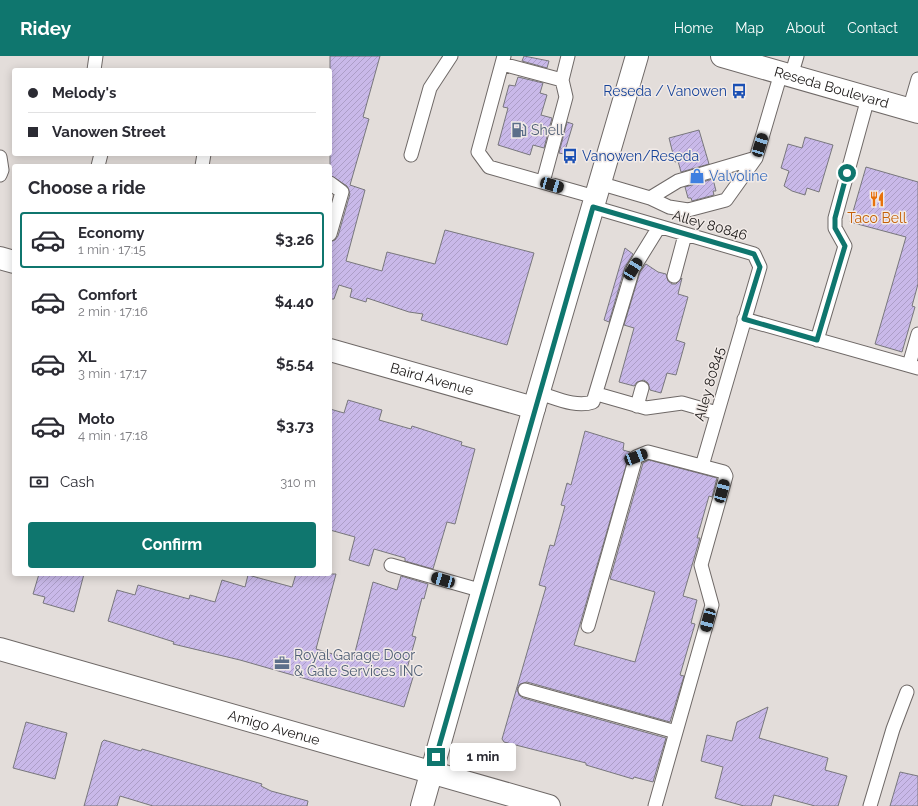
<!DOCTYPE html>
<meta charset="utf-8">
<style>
:root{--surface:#fff;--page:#f2f2f3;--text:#2b2b33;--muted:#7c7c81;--line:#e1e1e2;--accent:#0f766e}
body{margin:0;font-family:Raleway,sans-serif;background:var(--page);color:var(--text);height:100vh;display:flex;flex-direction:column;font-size:15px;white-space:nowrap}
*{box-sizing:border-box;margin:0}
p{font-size:13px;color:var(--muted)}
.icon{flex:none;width:22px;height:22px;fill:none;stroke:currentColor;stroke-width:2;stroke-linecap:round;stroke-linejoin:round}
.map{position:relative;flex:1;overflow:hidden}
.panel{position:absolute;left:12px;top:108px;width:320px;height:412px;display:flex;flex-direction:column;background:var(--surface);border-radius:4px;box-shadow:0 2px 10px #0003}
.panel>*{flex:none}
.hud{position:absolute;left:12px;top:12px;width:320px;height:88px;border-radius:4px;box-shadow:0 2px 10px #0003;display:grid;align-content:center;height:88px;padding:0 16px;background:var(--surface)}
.end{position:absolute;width:18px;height:18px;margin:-9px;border:5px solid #0f766e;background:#fff;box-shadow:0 0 0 2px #fff}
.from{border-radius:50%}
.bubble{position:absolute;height:28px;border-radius:4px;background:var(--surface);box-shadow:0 2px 10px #0003;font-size:13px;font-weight:700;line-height:28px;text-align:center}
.car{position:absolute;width:12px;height:24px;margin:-12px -6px;border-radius:5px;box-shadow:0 0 3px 1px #0007;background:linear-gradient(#222 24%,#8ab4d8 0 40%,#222 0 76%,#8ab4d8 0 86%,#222 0)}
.hud b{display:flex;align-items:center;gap:14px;height:38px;font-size:15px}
.hud b+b{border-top:1px solid var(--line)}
.hud i{width:10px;height:10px;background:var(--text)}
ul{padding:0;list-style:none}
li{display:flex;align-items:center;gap:12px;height:56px;margin:0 8px 6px;padding:0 8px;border:2px solid transparent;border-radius:4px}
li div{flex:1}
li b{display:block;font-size:15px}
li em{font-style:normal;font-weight:700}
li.on{border-color:var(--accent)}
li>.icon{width:36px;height:36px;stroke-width:1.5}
h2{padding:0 16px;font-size:18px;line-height:48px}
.pay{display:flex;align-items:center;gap:10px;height:44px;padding:0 16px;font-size:15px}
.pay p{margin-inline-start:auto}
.action{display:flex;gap:8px;margin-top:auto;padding:8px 16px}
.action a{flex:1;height:46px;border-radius:4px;background:var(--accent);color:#fff;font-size:16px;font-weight:700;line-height:46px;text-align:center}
header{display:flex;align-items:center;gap:24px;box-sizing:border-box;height:56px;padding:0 20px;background:var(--accent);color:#fff}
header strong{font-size:19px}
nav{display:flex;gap:22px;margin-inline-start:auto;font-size:14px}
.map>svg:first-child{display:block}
.building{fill:url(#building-hatch);stroke:#78777c}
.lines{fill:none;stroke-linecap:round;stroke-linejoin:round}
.lane-casing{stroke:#6f6967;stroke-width:15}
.street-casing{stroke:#6f6967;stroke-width:24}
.secondary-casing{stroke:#6f6967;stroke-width:24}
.primary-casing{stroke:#6f6967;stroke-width:24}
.lane{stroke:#fff;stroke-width:13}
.street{stroke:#fff;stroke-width:22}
.secondary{stroke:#fff;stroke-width:22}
.primary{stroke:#fff;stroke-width:22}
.route{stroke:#0f766e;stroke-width:5}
.labels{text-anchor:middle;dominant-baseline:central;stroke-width:3;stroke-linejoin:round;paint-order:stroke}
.street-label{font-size:14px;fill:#1b1817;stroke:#f1eae7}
.transit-label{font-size:14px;fill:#164399;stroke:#f1eae7;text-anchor:end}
.service-label{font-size:14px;fill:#4e5e75;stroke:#f1eae7;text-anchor:start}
.shop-label{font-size:14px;fill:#366cbe;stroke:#f1eae7;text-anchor:start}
.food-label{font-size:14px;fill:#c56008;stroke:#f1eae7}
</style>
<header>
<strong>Ridey</strong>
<nav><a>Home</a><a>Map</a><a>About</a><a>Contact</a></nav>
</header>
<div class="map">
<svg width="918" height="750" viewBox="0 0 918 750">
<defs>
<pattern id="building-hatch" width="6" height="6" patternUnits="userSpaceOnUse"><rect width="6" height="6" fill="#c9b9e9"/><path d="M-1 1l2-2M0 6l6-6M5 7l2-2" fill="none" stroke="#ac9ec7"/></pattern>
</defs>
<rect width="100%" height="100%" fill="#e3ddda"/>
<path class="building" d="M330,0H380L363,61L369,63L350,129L365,134L346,205L382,215L387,196L435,208L445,174L534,197L507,289L421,264L423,258L409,256L367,242L366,246L350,241L352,233L339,229L334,243H330V186L335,184L338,180L350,138L347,130L330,119Z
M524,0L549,5L547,12L522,5Z
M518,21L543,27L540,37L547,39L541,59L552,62L544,92L533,89L530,99L498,89L508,52L503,51L509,29L515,30Z
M567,66L573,68L564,98L559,97Z
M699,74L709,108L681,116L678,105L675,106L669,82Z
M805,81L833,89L819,136L807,132L805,139L792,135L784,130L789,115L781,112L788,88L802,92Z
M866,111L918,126V228L912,250L915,251L902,296L875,288L906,181L850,166Z
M713,123L716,135H713L714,139L692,145L691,142H688L685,131Z
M625,192L633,198L625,211L609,266L604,264Z
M646,208L658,216L666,218L668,225L672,228H676L682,222L678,238L688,241L676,284L685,287L676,319L667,317L661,337L650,334L648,327L644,324L637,326L634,330L619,326L634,272L624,269L640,216Z
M348,344L382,354L379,364L411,373L412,370L462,386L461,389L475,393L455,468L447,466L433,513L405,505V502L374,493L369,510L349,504L355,481L330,474V353L344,357Z
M585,375L624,387L623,394L630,396L574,589L635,606L655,536L610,523L643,407L649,404L717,422L712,441L709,440L697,482H700L683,540L697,544L691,567L695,568L680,619L684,620L670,666L527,626L520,628L517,632L519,639L523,642L666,682L653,726L634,721L633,723L586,709V707L504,686L502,683L546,531L539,529L550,489L554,490L565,450L561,449L567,427L571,429Z
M39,518H84L74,556L43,547L45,541L33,538Z
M296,518H336L316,593L353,604L373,526L397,534L401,520L428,528L424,543L422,542L412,580L416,581L406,616L414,618L404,651L240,604L173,588L174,586L108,565L117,534L135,539L138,529L189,543L190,539L215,546L222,524L245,531L248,519L292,531Z
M768,651L759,682L828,702L825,714L847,720L838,750H815L774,739L771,750H744L715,742L723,711L701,705L707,679L732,685L737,666Z
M26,666L67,677L55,723L13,712Z
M104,684L141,695L142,693L262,728L261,730L271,735L308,745L307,750H153L120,740L117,750H84L102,686Z
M900,716L918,720V750H890Z"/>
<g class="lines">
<g class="lane-casing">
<path id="lane" d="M504,0L478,96L489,111L595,141
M502,8L562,24
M94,14L96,0
M791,20L797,0
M909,54L918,23
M411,99L430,32L451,0
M0,101L2,114L0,119
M98,110L101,98
M202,110L204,98
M543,126L566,41L562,24L568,0
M330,127L342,136L330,178
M599,127L650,142L669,151L688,154L726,144L756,102L781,17
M650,142L678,125L756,102
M593,151L754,198L760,211L702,410
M674,220L685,179
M744,263L918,312
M817,284L845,190L835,172V162L868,42
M909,309L918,278
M539,337C556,342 576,352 593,346L633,213L659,171
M597,338L646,352L682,347L717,357
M637,350L642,332
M391,509L483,535
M588,570L636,401L648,396L724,416L726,420L701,509L712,549L655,750
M525,634L676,676
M870,750L893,673L907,636"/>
</g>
<g class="street-casing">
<g id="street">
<path d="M0,202L14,206"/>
<path id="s1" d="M330,294L534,352"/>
<path id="s2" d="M0,593L549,750"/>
</g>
</g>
<g class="secondary-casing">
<path id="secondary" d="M422,750L534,352L637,0"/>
</g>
<g class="primary-casing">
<g id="primary">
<path id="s3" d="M722,0L918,56"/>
</g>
</g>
<use href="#lane" class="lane"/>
<use href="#street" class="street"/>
<use href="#secondary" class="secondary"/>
<use href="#primary" class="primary"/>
</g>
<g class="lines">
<path class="route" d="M436,701L593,151L754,198L760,211L744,263L817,284L845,190L835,172V162L847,117"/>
</g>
<defs>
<g id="bus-bare" transform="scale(1.2)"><path d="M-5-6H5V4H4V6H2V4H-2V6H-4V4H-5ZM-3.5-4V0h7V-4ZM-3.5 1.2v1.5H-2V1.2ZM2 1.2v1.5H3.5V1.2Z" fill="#1a4fb4" stroke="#f1eae7" stroke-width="2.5" paint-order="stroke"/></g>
<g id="fuel-bare" transform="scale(1.2)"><path d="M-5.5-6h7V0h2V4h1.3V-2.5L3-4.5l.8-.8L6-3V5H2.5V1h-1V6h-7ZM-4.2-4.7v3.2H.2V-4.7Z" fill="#5c6f8a" stroke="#f1eae7" stroke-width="2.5" paint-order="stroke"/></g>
<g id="shop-bare" transform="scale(1.2)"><path d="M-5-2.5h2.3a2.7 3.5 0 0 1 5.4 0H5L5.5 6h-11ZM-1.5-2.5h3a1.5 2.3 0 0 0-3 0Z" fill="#3f7fe0" stroke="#f1eae7" stroke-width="2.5" paint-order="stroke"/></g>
<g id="restaurant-bare" transform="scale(1.2)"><path d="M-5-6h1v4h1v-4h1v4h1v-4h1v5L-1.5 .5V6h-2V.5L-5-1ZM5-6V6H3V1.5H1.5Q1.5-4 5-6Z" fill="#e8710a" stroke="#f1eae7" stroke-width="2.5" paint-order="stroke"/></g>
<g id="office-bare" transform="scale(1.2)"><path d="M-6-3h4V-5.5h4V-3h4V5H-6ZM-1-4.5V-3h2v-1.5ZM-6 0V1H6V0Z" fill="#5c6f8a" stroke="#f1eae7" stroke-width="2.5" paint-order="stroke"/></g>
</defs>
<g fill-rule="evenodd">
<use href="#bus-bare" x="739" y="35"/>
<use href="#fuel-bare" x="519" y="74"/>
<use href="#bus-bare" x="570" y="100"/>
<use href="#shop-bare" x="697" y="120"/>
<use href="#restaurant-bare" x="877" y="143"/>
<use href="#office-bare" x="282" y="607"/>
</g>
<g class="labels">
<g class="street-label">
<text stroke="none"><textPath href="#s3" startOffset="114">Reseda Boulevard</textPath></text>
<text transform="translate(710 169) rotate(16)">Alley 80846</text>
<text stroke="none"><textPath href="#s1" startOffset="106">Baird Avenue</textPath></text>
<text transform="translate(709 328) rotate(-74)">Alley 80845</text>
<text stroke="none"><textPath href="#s2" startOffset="285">Amigo Avenue</textPath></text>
</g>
<g class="transit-label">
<text x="727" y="35">Reseda / Vanowen</text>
<text x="582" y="100" text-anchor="start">Vanowen/Reseda</text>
</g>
<g class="service-label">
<text x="531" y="74">Shell</text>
<text x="294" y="599">Royal Garage Door<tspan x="294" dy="16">&amp; Gate Services INC</tspan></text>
</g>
<g class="shop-label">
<text x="709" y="120">Valvoline</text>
</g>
<g class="food-label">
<text x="877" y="162">Taco Bell</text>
</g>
</g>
</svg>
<i class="end from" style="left:847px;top:117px"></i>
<i class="end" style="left:436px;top:701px"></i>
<div class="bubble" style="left:450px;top:687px;width:66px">1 min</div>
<i class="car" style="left:760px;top:89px;rotate:17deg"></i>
<i class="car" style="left:552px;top:129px;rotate:106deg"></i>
<i class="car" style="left:633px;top:213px;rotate:32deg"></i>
<i class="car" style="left:636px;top:401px;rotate:69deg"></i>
<i class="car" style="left:722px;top:435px;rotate:15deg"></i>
<i class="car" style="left:443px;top:524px;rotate:286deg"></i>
<i class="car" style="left:708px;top:564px;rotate:195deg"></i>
<div class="hud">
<b><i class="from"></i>Melody's</b>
<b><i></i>Vanowen Street</b>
</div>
<section class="panel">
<h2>Choose a ride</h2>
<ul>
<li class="on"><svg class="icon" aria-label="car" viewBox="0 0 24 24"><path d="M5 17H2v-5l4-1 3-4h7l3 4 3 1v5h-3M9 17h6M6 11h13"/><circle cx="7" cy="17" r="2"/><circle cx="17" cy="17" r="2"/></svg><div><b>Economy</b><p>1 min · 17:15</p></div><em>$3.26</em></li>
<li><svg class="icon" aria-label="car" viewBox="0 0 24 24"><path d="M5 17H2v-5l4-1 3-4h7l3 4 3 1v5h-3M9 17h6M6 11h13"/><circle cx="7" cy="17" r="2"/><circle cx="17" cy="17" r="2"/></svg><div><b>Comfort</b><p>2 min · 17:16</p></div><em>$4.40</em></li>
<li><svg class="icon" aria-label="car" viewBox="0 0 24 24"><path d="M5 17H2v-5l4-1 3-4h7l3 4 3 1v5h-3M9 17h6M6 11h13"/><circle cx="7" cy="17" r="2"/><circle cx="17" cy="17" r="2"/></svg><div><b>XL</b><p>3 min · 17:17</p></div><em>$5.54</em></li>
<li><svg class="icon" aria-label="car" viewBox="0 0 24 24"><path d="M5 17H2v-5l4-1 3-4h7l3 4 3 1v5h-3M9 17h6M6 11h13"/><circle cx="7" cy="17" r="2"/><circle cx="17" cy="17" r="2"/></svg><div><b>Moto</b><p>4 min · 17:18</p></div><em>$3.73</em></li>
</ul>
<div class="pay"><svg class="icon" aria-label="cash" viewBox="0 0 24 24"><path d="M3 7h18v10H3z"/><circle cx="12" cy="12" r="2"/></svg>Cash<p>310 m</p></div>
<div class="action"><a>Confirm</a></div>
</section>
</div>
